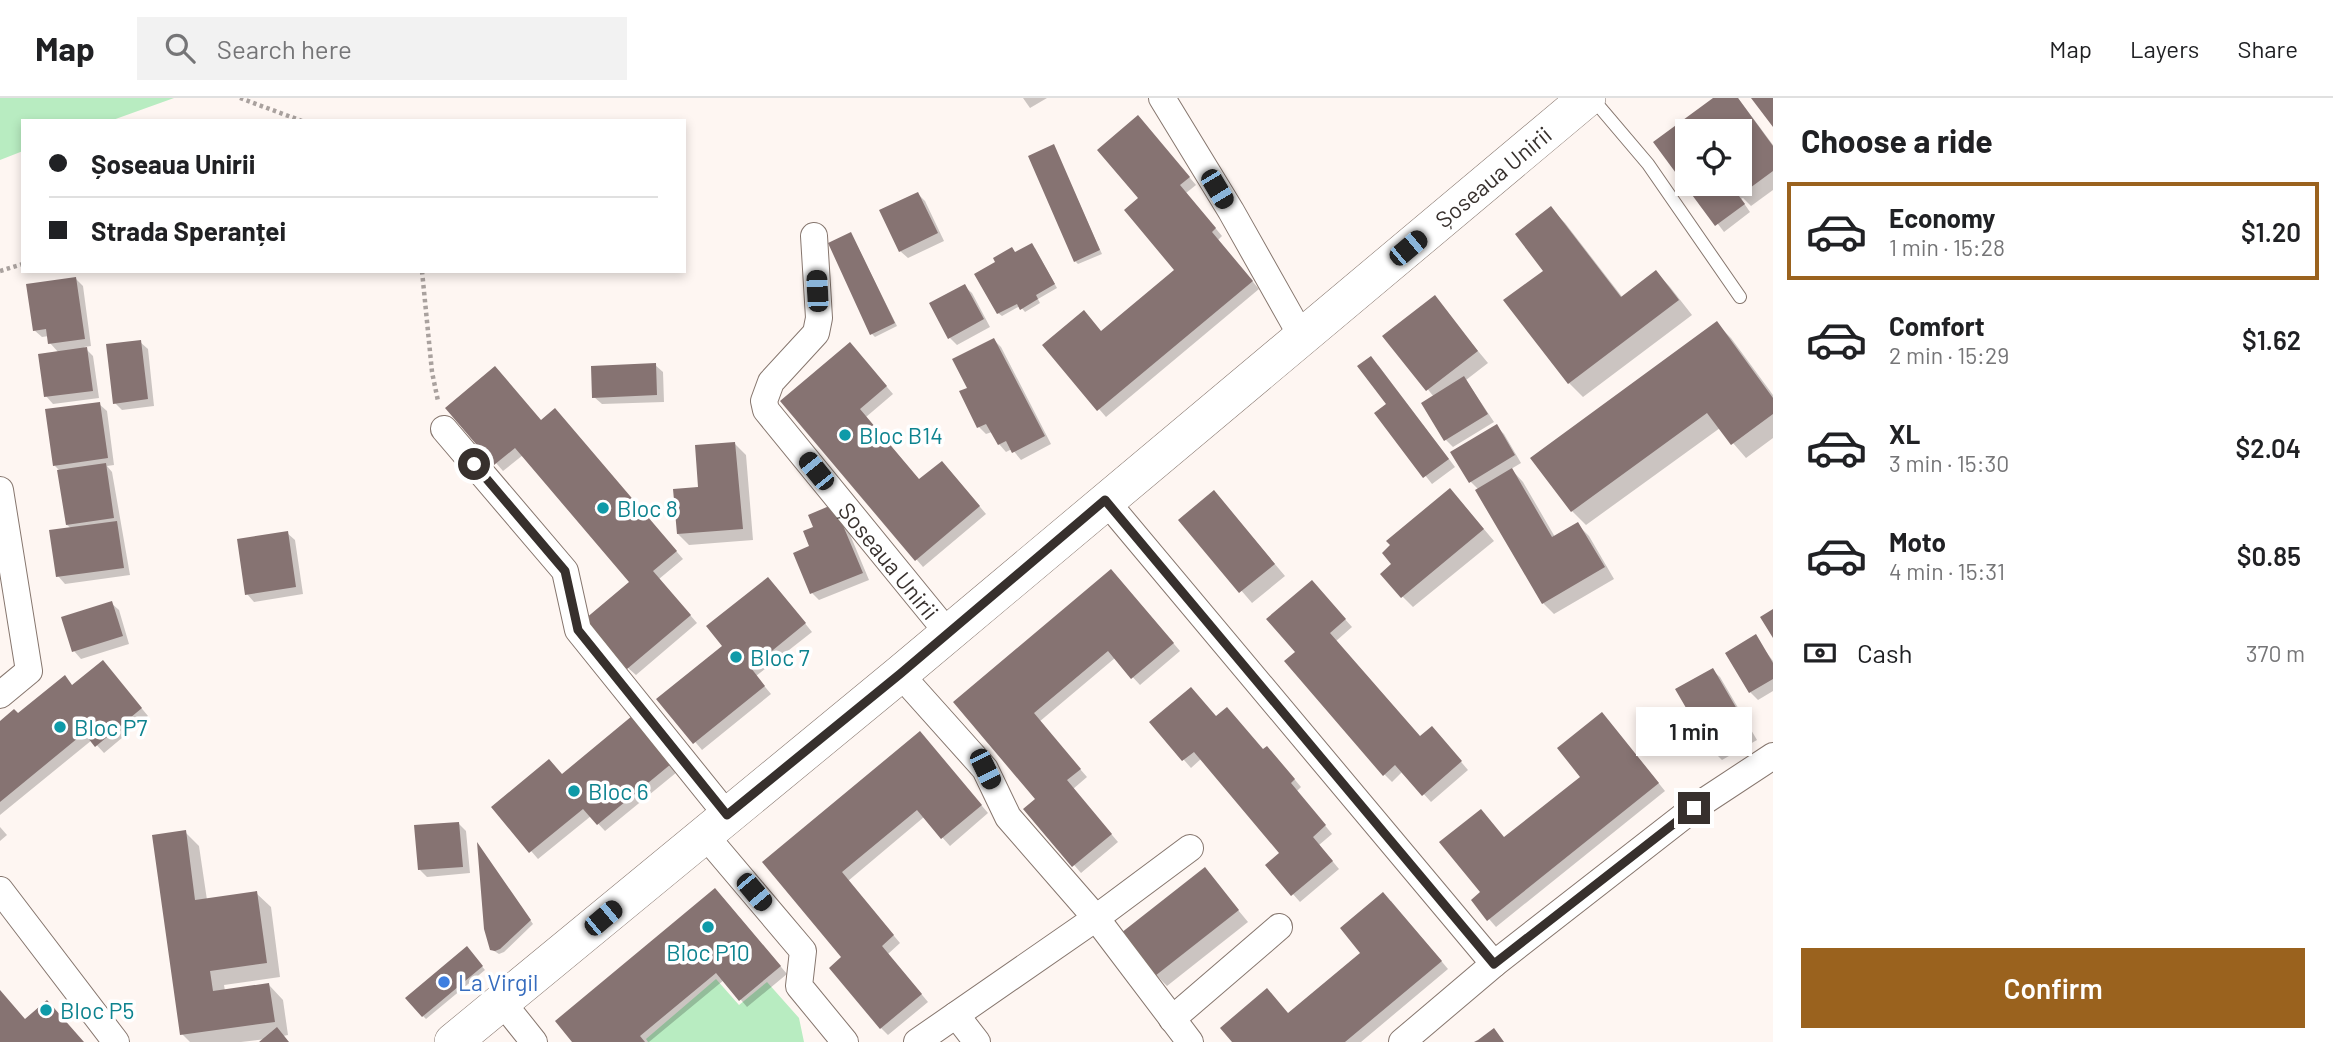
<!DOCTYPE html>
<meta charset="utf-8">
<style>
:root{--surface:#fff;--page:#f2f2f2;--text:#202124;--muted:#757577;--line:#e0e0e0;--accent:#9a621e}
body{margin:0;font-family:Barlow,sans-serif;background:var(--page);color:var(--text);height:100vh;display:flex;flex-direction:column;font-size:26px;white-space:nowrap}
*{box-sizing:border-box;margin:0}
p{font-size:23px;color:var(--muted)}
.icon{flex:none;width:38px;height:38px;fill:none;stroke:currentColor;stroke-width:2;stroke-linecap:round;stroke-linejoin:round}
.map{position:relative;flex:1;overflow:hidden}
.drawer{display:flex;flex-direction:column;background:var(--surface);width:560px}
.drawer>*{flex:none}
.hud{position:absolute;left:21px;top:21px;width:665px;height:154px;border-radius:0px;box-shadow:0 4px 10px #0003;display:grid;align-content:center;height:154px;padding:0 28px;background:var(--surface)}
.tools{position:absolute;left:1675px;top:21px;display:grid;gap:14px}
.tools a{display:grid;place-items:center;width:77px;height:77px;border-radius:0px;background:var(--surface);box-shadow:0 4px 10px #0003;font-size:35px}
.end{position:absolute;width:32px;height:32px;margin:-16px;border:9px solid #37302d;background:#fff;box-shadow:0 0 0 4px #fff}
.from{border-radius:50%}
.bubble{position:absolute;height:49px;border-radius:0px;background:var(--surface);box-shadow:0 4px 10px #0003;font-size:23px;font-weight:600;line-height:49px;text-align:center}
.car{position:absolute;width:21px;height:42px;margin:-21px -10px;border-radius:9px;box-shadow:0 0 5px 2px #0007;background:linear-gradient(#222 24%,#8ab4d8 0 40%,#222 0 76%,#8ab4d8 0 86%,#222 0)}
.hud b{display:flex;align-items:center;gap:24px;height:66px;font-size:26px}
.hud b+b{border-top:2px solid var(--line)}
.hud i{width:18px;height:18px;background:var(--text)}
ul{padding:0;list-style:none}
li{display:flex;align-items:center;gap:21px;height:98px;margin:0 14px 10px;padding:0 14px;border:4px solid transparent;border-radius:0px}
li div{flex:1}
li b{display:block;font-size:26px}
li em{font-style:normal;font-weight:600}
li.active{border-color:var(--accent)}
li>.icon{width:63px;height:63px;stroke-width:1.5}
h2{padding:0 28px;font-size:32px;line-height:84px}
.pay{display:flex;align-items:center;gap:18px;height:77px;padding:0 28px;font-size:26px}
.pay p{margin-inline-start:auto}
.primary-button{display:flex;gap:14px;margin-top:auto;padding:14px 28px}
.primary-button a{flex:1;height:80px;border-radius:0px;background:var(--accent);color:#fff;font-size:28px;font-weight:600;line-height:80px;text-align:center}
header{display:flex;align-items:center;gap:42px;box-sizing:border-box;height:98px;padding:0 35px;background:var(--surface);border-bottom:2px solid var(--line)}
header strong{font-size:33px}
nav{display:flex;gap:38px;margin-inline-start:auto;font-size:24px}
.search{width:490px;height:63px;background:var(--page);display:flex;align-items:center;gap:18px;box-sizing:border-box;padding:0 24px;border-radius:0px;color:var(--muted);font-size:26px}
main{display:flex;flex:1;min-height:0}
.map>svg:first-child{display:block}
.grass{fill:#b8ecc1}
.shadow{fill:#0003;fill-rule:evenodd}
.building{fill:#867372;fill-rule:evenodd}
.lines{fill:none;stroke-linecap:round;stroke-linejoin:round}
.lane-casing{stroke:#86766e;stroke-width:14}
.street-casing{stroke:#86766e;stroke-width:28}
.secondary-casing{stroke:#86766e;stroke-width:38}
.path{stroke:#a9a19e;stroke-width:4.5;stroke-dasharray:3.5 3.5;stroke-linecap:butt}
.lane{stroke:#fff;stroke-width:12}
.street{stroke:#fff;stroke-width:26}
.secondary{stroke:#fff;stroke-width:37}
.route{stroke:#37302d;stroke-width:9}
.culture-dot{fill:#0f9aa8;stroke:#fff;stroke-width:2.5}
.shop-dot{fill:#3f7fe0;stroke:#fff;stroke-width:2.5}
.labels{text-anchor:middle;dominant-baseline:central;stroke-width:7;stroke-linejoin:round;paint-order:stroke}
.street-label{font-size:23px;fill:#37302d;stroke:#fff}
.culture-label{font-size:23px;fill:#0d838f;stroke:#fff;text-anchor:start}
.shop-label{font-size:23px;fill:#366cbe;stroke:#fff;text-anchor:start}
</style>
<header>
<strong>Map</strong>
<div class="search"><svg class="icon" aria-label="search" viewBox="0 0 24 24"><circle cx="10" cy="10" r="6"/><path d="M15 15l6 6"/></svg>Search here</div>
<nav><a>Map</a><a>Layers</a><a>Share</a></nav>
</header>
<main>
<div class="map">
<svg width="1773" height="944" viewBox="0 0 1773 944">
<rect width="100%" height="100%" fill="#fef6f2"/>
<path class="grass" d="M0,0H174L110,23H23V53L0,62Z
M716,881L739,907L767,884L799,920L804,944H648L646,941Z"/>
<path class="shadow" d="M1023,0H1047L1030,10Z
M1716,0H1738L1773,47V92L1751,108L1743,100L1741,101L1750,114L1724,134L1656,44ZM1687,33H1740V86H1687Z
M1145,27L1196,87L1186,95L1222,138L1218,142L1259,191L1106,319L1044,248L1102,235L1177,172L1140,100Z
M1054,49L1102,156L1078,166L1075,163Z
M918,96L925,103L944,143L908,160L900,153Z
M1551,111L1565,125L1623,200L1656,174L1670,189L1692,217L1583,299L1569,285L1545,173Z
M851,136L897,228L875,239L872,236Z
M1035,150L1057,190L1038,201L1040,205L1025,214L1020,208L1002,218L998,215Z
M76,181L83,188L91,248L84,249L93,258L99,300L53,306L46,298L59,255L50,245L49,238L42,239L34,232Z
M964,188L972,195L990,229L957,247L950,240Z
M1434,200L1488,265L1466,282L1494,324L1453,349L1446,342L1434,299L1385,238Z
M1717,226L1731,240L1773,297V340L1746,360L1720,330L1586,427L1572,413Z
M994,242L1001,249L1051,346L1021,362L1012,351L1006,354L999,346L992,334L986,336L979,329L969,291Z
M140,244L148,251L154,308L122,312L115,305Z
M857,254L893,296L866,319L920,383L949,372L986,416L923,469L782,304Z
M655,267L663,274L664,304L602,306L594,299Z
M1378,267L1455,369L1432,386L1376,315L1388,306Z
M99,306L107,313L114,367L107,368L112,374L130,477L65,486L58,478L72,431L67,427L59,372L55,368Z
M448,310L542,324L562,320L683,461L659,481L697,525L636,577L628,570L631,484L523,357L503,373Z
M1497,329L1504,336L1521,365L1511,371L1523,384L1555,439L1578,427L1589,438L1614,481L1554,516L1543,505L1477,393L1479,392L1470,383Z
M735,346L746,357L753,442L689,447L678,436L700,391Z
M1214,394L1285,478L1252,505L1181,422Z
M1461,404L1494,443L1413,509L1402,498Z
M841,415L869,482L819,502L812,495L811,449Z
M287,435L295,442L303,496L254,504L247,496Z
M1118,480L1180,553L1140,587L1115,560L1039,624L1087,679L1073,691L1118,744L1081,775L1026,711L1038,701L956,604Z
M775,488L812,534L756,578L771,596L702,652L659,601L725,549Z
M1319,492L1352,529L1336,543L1421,640L1439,638L1468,672L1431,704L1403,673L1392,684L1384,676L1297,554Z
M111,505L119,512L129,546L81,561L74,553Z
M1755,539L1773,563V593L1758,602L1750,594L1727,555Z
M110,572L148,618L104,655L92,642L0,717V625Z
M1712,572L1720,579L1757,642L1722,662L1715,655L1678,592Z
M1216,620L1264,653L1274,657L1301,689L1297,693L1332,736L1319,747L1339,771L1300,804L1267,767L1282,755L1202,660L1191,670L1151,624Z
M632,621L677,674L605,733L591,718L538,761L493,709L562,678Z
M1609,624L1665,693L1496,829L1489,821L1482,795L1505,741L1582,679Z
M927,643L988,715L950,748L924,719L848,783L900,845L888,856L928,904L888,937L881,930L844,859L765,765Z
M458,725L466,733L470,775L427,779L420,772Z
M0,729L7,737L0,743Z
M185,734L199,748L207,802L256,795L271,809L280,879L224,887L225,893L269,887L283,902L288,937L283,938L288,944H262L266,941L241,944H190L182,936Z
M479,749L533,826L504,854L499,856L491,851Z
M1205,772L1248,824L1167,888L1156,877Z
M723,800L787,876L747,909L724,882L649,944H575Z
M1391,803L1448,871L1361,944H1234L1289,917L1362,855Z
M470,854L485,872L426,921L423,918Z"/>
<path class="building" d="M1713,0H1738L1773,48V73L1739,98L1745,106L1715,128L1653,44ZM1687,33H1740V86H1687Z
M1751,0H1773V29Z
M1138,17L1190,79L1180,87L1216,130L1212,134L1253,183L1097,313L1042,247L1084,212L1101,233L1174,172L1124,112L1138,100L1097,52Z
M1054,46L1100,152L1074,164L1028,58Z
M918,94L938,135L899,154L879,112Z
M1551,108L1621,199L1656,172L1679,202L1568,286L1503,202L1543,173L1515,136Z
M851,134L895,225L870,237L828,145Z
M1032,145L1055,186L1036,197L1038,201L1020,212L1017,206L997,216L974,176L995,164L993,160L1012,149L1015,154Z
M76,179L85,241L48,246L46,231L33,233L26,186Z
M965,186L984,221L948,241L929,205Z
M1435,197L1478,253L1426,293L1382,238Z
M1717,223L1773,300V316L1731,347L1707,315L1571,414L1530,360Z
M994,240L1045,338L1012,355L1006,343L998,347L986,326L977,330L959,293L967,290L952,261Z
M141,242L148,301L113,306L106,246Z
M850,244L887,288L860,311L919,381L942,363L980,408L915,463L780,303Z
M87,249L93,293L44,299L38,256Z
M1371,258L1449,361L1423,380L1374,315L1386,306L1357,268Z
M656,265L657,297L592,300L591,268Z
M495,268L541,322L555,310L677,453L653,473L691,517L627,571L585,521L629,484L515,350L494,367L445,310Z
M1464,278L1488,316L1444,343L1421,305Z
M100,304L108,360L53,368L45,311Z
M1497,326L1515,357L1469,385L1450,354Z
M735,344L743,431L677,436L673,391L698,389L695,347Z
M106,365L114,420L66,427L57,372Z
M1512,370L1552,439L1578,424L1605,469L1542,506L1475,392Z
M1450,390L1484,431L1401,500L1380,476L1391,466L1382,455L1390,447L1386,443Z
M1214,392L1275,466L1239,495L1178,422Z
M834,406L863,475L810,496L793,455L809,448L803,433L813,429L808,417Z
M117,423L124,470L56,479L49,432Z
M288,433L296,489L245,497L237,441Z
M1111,471L1174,545L1131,581L1108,553L1034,615L1081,671L1067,682L1112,736L1072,769L1023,711L1035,701L953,604Z
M768,479L806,525L751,570L765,588L693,646L656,601L722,548L706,528Z
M1312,482L1346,521L1330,535L1420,638L1432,628L1462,663L1422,698L1395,667L1383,678L1284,563L1295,554L1266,521Z
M112,503L123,538L72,554L61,519Z
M1773,511V540L1760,519Z
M1756,536L1773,565V581L1749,595L1725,555Z
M103,562L142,610L95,649L84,635L0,704V623L14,611L18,615L65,577L72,587Z
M1713,570L1751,635L1713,656L1675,591Z
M1191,589L1216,618L1227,609L1263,651L1267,648L1295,681L1291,685L1326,727L1313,739L1333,763L1291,798L1265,767L1279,755L1194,654L1182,663L1149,624Z
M1602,614L1659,685L1487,823L1471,802L1480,794L1439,744L1481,711L1504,739L1580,679L1557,650Z
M632,618L671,666L597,727L583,711L529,755L491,709L549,661L562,676Z
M920,633L982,707L941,741L917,712L842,774L894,837L882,848L922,896L880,931L829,870L841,859L762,764Z
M459,724L463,769L418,772L414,727Z
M186,732L195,802L257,793L267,865L210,873L213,893L269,885L275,924L180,937L152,737Z
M477,744L531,822L500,851L495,853L490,852L484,831Z
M1205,769L1239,812L1155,878L1121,835Z
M715,790L781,868L739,903L716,875L640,938L645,944H572L555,923Z
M1383,794L1442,863L1345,944H1232L1220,930L1267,890L1288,915L1360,855L1340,830Z
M467,848L483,868L422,919L405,900Z
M0,892L25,921L47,902L84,944H0Z
M277,929L289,944H259Z
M1494,930L1504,944H1474L1478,942Z"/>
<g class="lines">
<g class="lane-casing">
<path id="lane" d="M1592,0L1648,66L1740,199"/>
</g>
<g class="street-casing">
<g id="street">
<path d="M1162,0L1231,113L1302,239"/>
<path id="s1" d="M814,138L819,220L816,235L771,284L764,303L766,312L948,535"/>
<path d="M444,331L565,473L578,532L727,717"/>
<path d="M0,392L29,573L0,597"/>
<path d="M1105,402L1494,866"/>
<path d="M900,576L985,671L1008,719L1096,820L1190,944"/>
<path d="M704,736L803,853L799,888L845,944"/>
<path d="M0,792L116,944"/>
<path d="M502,904L534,944"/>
<path d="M956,917L977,944"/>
<path d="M1172,921L1279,829"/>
<path d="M917,944L1096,820L1190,750"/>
<path d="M1402,944L1494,866L1694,710L1773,658"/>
</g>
</g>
<g class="secondary-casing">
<g id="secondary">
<path id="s2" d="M453,944L900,576L1587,0"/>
</g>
</g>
<path class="path" d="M240,0L302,23
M0,173L23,166
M422,173L432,274L438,303"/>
<use href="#lane" class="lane"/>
<use href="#street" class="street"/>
<use href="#secondary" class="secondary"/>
</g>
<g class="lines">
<path class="route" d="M474,366L565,473L578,532L727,717L900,576L1105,402L1494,866L1694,710"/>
</g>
<g class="culture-dot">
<circle cx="845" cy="337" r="7"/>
<circle cx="603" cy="410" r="7"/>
<circle cx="736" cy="559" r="7"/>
<circle cx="60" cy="629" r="7"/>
<circle cx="574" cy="693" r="7"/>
<circle cx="708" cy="829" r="7"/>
<circle cx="46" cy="912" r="7"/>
</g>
<circle class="shop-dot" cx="444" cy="884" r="7"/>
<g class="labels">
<g class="street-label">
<text stroke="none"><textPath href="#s2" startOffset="1353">Șoseaua Unirii</textPath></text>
<text stroke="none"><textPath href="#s1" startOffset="388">Șoseaua Unirii</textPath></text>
</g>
<g class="culture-label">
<text x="859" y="337">Bloc B14</text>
<text x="617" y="410">Bloc 8</text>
<text x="750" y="559">Bloc 7</text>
<text x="74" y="629">Bloc P7</text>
<text x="588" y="693">Bloc 6</text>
<text x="708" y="854" text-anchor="middle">Bloc P10</text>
<text x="60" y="912">Bloc P5</text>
</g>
<g class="shop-label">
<text x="458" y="884">La Virgil</text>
</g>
</g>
</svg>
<div class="tools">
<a><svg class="icon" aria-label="locate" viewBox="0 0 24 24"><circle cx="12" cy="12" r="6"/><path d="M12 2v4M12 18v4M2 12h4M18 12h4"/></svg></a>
</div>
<i class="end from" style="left:474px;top:366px"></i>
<i class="end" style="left:1694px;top:710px"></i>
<div class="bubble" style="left:1636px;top:609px;width:116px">1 min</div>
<i class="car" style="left:1217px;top:91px;rotate:149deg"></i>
<i class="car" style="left:1408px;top:150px;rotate:50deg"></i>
<i class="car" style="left:817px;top:193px;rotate:357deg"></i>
<i class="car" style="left:816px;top:373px;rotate:321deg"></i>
<i class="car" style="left:985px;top:671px;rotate:154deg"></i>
<i class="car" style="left:754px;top:794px;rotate:140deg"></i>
<i class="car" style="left:603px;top:820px;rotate:50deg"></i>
<div class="hud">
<b><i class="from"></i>Șoseaua Unirii</b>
<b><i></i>Strada Speranței</b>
</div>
</div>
<section class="drawer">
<h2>Choose a ride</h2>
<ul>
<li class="active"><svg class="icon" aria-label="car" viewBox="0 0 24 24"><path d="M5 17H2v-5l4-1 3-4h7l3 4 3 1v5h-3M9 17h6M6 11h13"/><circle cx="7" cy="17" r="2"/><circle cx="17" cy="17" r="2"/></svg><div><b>Economy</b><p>1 min · 15:28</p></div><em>$1.20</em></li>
<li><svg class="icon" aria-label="car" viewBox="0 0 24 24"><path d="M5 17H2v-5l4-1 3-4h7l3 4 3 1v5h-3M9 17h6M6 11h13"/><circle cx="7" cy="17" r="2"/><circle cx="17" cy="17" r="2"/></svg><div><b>Comfort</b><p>2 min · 15:29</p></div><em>$1.62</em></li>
<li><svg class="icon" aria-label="car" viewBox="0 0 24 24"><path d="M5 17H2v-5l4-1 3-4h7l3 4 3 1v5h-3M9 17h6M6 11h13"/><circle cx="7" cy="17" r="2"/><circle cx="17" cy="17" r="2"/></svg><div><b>XL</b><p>3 min · 15:30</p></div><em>$2.04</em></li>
<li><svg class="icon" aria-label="car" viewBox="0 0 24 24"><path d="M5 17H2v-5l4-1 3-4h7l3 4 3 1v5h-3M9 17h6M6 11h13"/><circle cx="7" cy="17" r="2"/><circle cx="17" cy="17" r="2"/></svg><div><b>Moto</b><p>4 min · 15:31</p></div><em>$0.85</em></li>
</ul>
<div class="pay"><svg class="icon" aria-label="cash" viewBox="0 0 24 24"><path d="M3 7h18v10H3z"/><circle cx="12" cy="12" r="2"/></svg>Cash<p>370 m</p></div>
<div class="primary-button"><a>Confirm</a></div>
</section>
</main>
